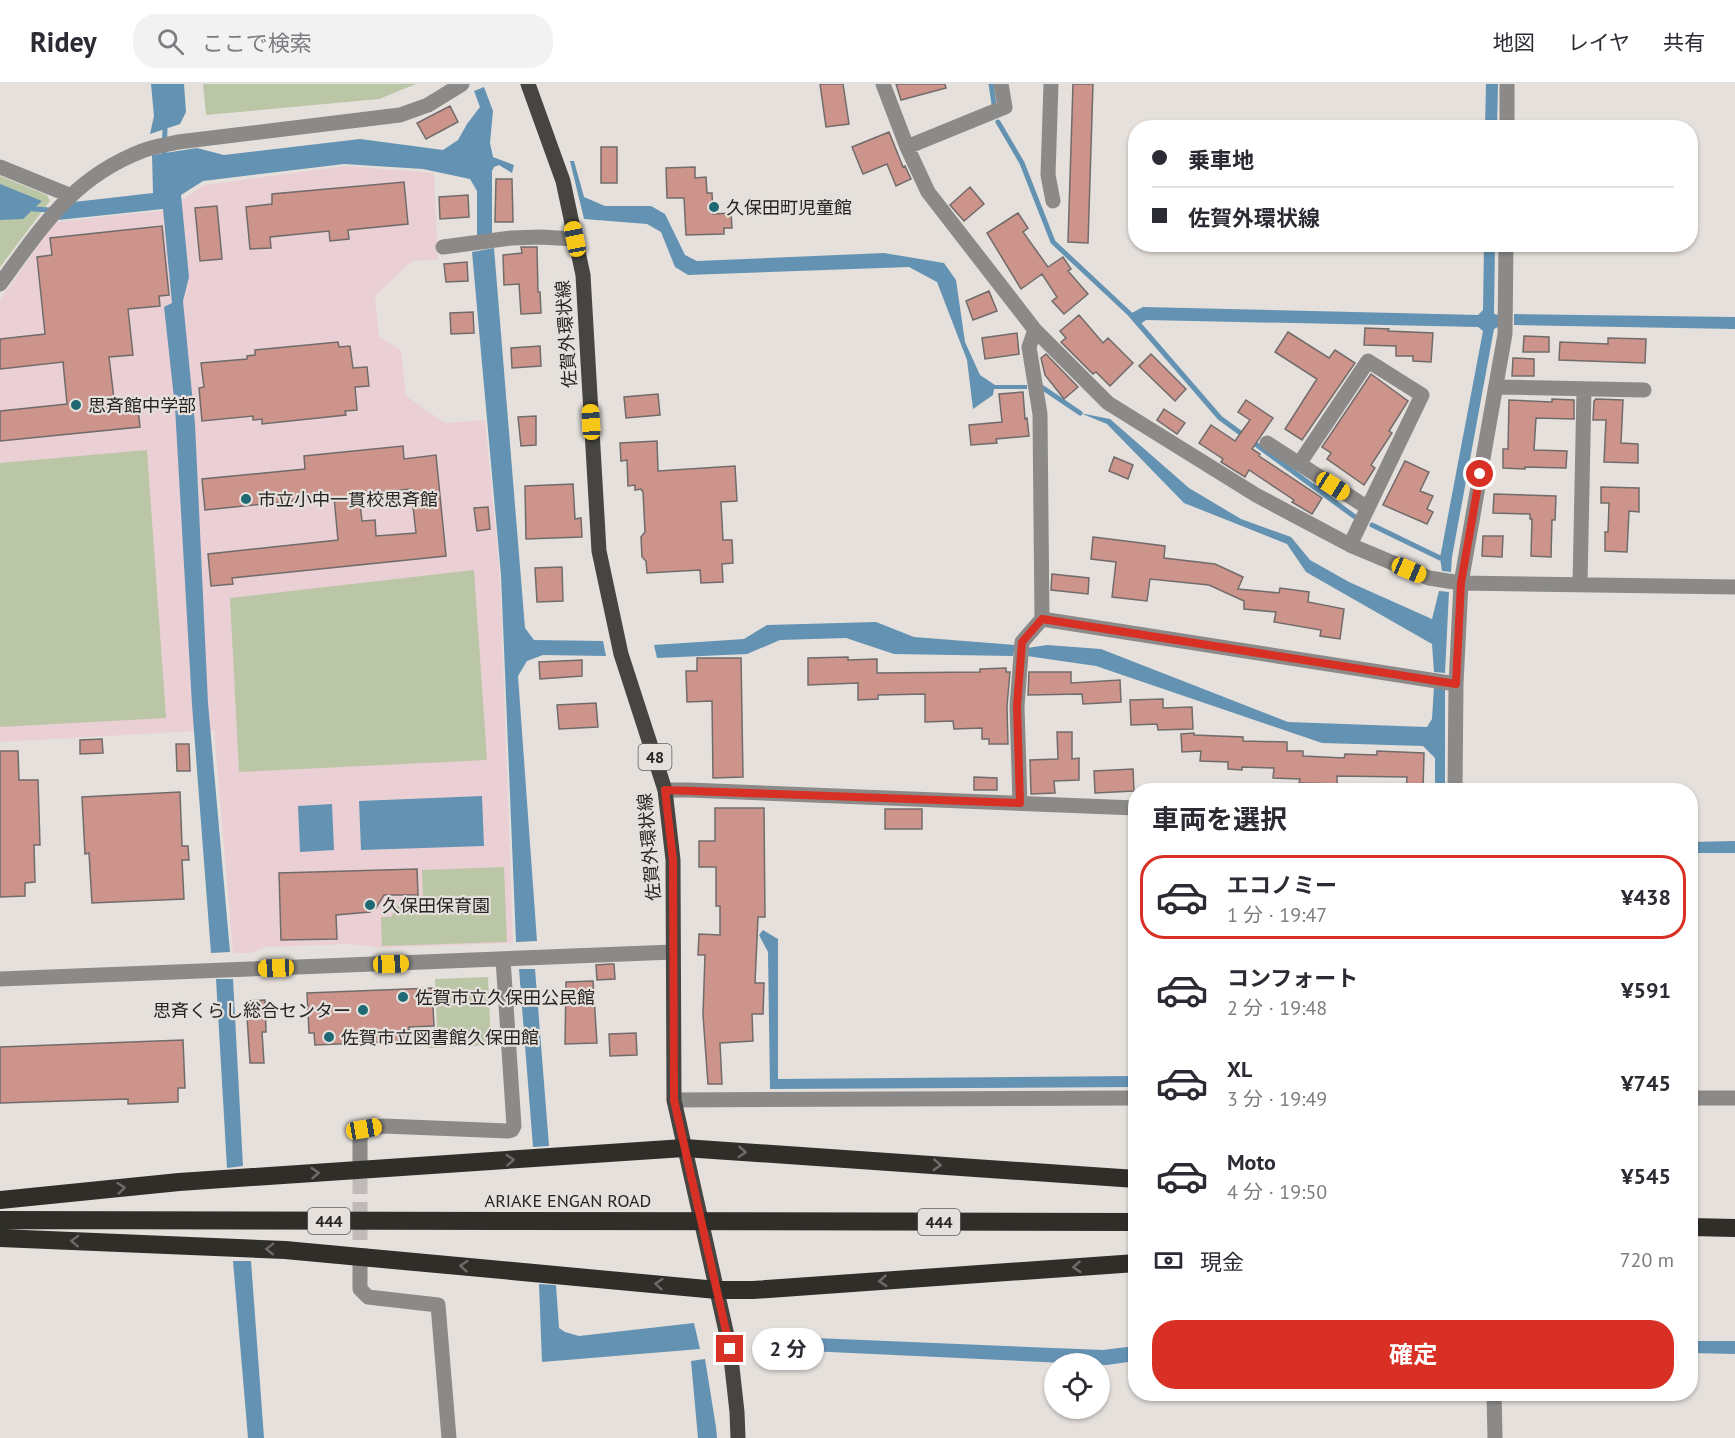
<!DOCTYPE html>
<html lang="ja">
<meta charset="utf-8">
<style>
:root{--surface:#fff;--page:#f2f2f3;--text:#2b2b33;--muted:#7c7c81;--line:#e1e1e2;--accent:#d93025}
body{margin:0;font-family:"PT Sans","Noto Sans JP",sans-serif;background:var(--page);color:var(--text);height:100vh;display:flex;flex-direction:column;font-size:22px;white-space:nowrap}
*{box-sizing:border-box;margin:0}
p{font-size:20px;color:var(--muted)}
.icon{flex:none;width:33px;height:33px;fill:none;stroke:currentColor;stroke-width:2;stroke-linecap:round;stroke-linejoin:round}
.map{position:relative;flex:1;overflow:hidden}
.sheet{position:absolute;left:1128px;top:699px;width:570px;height:618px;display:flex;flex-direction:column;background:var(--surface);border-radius:24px;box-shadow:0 2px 4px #0004}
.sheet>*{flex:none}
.hud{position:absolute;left:1128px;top:36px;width:570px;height:132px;border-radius:24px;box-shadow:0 2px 4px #0004;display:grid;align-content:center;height:132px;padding:0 24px;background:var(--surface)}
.tools{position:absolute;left:1044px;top:1269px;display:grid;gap:12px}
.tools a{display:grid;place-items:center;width:66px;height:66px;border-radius:50%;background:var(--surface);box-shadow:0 2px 4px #0004;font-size:30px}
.end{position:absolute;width:27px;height:27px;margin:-14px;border:8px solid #d93025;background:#fff;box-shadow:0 0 0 3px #fff}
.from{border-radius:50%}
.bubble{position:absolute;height:42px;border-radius:21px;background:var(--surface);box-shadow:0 2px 4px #0004;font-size:20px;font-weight:700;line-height:42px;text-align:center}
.car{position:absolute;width:18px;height:36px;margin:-18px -9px;border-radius:8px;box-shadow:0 0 4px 2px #0007;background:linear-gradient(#f5c518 24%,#345 0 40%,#f5c518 0 76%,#345 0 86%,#f5c518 0)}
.hud b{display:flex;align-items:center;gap:21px;height:57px;font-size:22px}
.hud b+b{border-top:2px solid var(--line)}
.hud i{width:15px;height:15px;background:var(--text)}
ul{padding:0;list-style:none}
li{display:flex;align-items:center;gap:18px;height:84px;margin:0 12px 9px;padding:0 12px;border:3px solid transparent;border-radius:24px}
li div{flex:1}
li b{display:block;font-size:22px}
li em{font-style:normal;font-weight:700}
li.current{border-color:var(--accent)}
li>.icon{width:54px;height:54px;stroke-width:1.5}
h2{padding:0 24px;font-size:27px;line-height:72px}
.pay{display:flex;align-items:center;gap:15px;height:66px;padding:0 24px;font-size:22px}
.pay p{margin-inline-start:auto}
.primary-button{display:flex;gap:12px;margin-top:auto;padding:12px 24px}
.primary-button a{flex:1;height:69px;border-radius:24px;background:var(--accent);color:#fff;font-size:24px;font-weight:700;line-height:69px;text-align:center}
header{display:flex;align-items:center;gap:36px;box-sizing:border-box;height:84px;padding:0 30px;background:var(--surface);border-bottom:2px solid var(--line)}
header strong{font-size:28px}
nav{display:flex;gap:33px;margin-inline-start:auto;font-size:21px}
.search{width:420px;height:54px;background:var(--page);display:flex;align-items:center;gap:15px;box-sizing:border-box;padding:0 21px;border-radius:24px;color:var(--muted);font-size:22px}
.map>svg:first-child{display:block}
.education{fill:#ead0d5}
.green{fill:#bac6a6}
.water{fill:#6492b2}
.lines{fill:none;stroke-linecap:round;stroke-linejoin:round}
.stream{stroke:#6492b2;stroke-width:5}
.building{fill:#cc948b;stroke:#716b6a;stroke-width:1.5;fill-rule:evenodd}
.minor-tunnel{stroke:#bfbab7;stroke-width:15;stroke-dasharray:15 8;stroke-linecap:butt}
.minor{stroke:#8b8a88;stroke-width:15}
.primary{stroke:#464541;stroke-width:15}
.motorway{stroke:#2f2e29;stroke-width:18}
.oneway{stroke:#6f6c68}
.route{stroke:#d93025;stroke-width:8}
.poi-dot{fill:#1e6973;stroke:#e5e0dc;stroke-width:2}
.labels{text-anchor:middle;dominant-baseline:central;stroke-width:4.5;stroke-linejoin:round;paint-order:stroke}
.shield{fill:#e5e0dc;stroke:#5f5c5a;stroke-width:1.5}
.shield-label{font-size:16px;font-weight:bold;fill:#262422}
.poi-label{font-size:18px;fill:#262422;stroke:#e5e0dc;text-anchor:start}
.street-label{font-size:18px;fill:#262422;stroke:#e5e0dc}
</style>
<header>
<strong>Ridey</strong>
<div class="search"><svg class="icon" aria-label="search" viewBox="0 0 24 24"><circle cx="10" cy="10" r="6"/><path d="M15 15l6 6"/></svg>ここで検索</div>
<nav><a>地図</a><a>レイヤ</a><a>共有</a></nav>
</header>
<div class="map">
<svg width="1735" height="1354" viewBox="0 0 1735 1354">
<rect width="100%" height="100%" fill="#e5e0dc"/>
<path class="education" d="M346,82L434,89L438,176L412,177L375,212L379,253L401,266L406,312L445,339L485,336L500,490L513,859L380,864L350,860L266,863L250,869H233L214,646L0,658V216L55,138L167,126L204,101Z"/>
<path class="green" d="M203,0H416L379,15L206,31Z
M0,92L47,111L50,117L0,183Z
M147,366L166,634L0,643V379Z
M474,486L487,676L239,688L230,514Z
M504,783L507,858L382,862L381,833H391L401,814L423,813L422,786Z
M488,893L491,961L428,964L427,945L437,944L435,895Z"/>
<path class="water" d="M151,0H184L186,28L180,40L150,50L154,32Z
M1486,0H1498L1497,43H1485Z
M484,3L493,27L490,59L493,73L514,81L512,89L499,81L494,83L492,87V151L477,152V107L470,95L423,85L344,80L203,97L181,111L189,193L183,217L195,340L208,619L230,868L211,869L192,621L175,323L164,223L172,219L163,125L58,136L74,118L153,109L152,71L197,64L224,71L360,55L443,66L458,56L467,40L480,23L474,7Z
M570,77H574L584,113L605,122H651L665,130L685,171L697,177L884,169L944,179L956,196L965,258L980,291L995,301H1027V305H994L993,311L973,325L967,276L937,198L909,183L688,191L675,183L661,148L647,140L584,135Z
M0,100L42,117L23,135L0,136Z
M1484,161H1495L1494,230L1500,231L1498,243L1494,245L1452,473L1451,488L1442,487L1440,474L1483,247L1478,243L1146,236L1139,241L1130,230L1143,223L1478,231L1483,226Z
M494,164L525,544L534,556L603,557L606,572L543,571L527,577L518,592L537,857L516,858L501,491L472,168Z
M1514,230L1735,233V245L1514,241Z
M1080,329L1110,335L1189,404L1241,435L1291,453L1310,476L1349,498L1432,535L1439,507L1449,508L1445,589L1434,588L1432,560L1306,488L1287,460L1184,419L1107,340Z
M876,538L914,553L1015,561L1013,572L894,570L846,554L780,556L747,570L657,574L654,561L744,555L767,541Z
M1047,561L1101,565L1288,638L1427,643L1432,635L1434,603L1445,605V706H1435V674L1423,662L1322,659L1096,582L1027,572V564Z
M482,712L484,762L361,766L359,717Z
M332,720L334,766L300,768L298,722Z
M1735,757V769H1691V758Z
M763,846L778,855V995L1135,992V1003L770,1005L768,868L759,851Z
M519,885H535L549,1062L533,1063Z
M216,895H233L243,1082L227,1084Z
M233,1177H251L264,1354H248Z
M539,1200L556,1201L559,1244L565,1248L579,1252L694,1239L700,1265L542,1278Z
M767,1252L1103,1266L1135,1262V1277L1107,1281L765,1265Z
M1691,1257H1735V1270L1691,1269Z
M705,1275L716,1343L717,1354H698L691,1277Z"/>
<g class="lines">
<path class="stream" d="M991,0L994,20
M998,38L1022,79L1053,158L1130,230L1220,334L1355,433
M164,70L165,45
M34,125L66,127
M1043,304L1080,329
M1372,441L1440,474"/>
</g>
<path class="building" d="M820,0H843L849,40L826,43Z
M896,0H945L946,4L901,16Z
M1073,0H1093L1088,159L1068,158Z
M450,22L458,38L426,55L417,39Z
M889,48L903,83L905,82L911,95L896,102L887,80L863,90L852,63Z
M601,63H617V99H601Z
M695,83V94L706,93L707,109H712L713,130L731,129L732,144H724V150L686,151L684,114H667L666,84Z
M496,95H512L513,138H495Z
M404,98L408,140L348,146L349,155L330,157L329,147L270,153L271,164L250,165L246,123L272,120V110Z
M970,103L984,120L964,137L950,121Z
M468,111L469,133L440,135L439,113Z
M217,122L222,175L200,177L195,124Z
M1018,129L1028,144L1023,148L1048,183L1063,173L1071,185L1068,187L1088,210L1064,230L1052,217L1057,213L1042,190L1021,205L987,149Z
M162,142L169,211L159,212L160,222L128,225L133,271L109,273L114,315L137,313L140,343L0,357V327L67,320L63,278L0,285V255L45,250L37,173L52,171L50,154Z
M521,163H537L538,208H540L541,229L521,230L519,200L504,201L503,171L522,169Z
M467,178L468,197L446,198L444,180Z
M989,207L997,227L973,236L966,217Z
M473,228L474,249L451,250L450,229Z
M1079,231L1103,259L1108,254L1133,279L1110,302L1096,288L1093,290L1061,258L1066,254L1060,247Z
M1365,244L1389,245L1388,247L1433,249L1431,278L1413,277V272H1396V262L1364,261Z
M1288,248L1329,274L1335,266L1355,279L1302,356L1285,345L1317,295L1275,268Z
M1017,249L1019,270L985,275L982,254Z
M1524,252L1549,253V268H1523Z
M1608,254L1646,255L1645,279L1559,276L1560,258L1608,260Z
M338,258L339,263L350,262L353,284L367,283L369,302L355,303L357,326L345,327L346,331L262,340V335L253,336V332L202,337L199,304L204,303L201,279L247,275V272L255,271V266Z
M540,262L541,282L512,284L511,264Z
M1046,270L1078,303L1064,315L1045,291L1041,274Z
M1151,270L1186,305L1175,317L1139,282Z
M1513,274L1534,275V292H1512Z
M1371,290L1408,317L1389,347L1392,349L1371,381L1375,384L1364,401L1327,375L1331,369L1322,363Z
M1023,308L1025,335L1027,334L1029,352L996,355L997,359L971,361L969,341L1002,338L999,310Z
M658,310L660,331L626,334L624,313Z
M1552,315L1574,316V335L1536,334L1534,366L1567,367L1566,384L1525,383V385L1503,384V365H1508L1509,316L1552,318Z
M1596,315L1623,316L1621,359L1638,360V379L1604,378L1606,336H1593L1594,317Z
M1246,316L1273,334L1252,365L1260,370L1259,372L1322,414L1312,430L1292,418L1294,416L1249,386L1245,393L1221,378L1223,375L1199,359L1211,341L1235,357L1250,336L1238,328Z
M1164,325L1185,339L1177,350L1157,336Z
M536,332V361L521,362L518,333Z
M657,357L658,387L735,382L737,417L721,418L723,456H732L733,479L722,480L723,498L701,499L700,486L647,489L646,477L642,473L641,453L645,448L643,408L641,405L635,406V401L628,402L627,376L621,377L620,359Z
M403,362L404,375L436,371L446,472L232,494L233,500L211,502L208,470L338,456L334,413L205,426L202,395L305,385L304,372ZM411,405L416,449L376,452L375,436L362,437L359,410Z
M1114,373L1133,381L1128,395L1109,387Z
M1405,377L1429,388L1420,407L1433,412L1427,425L1433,428L1427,440L1383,421Z
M573,400L575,435L581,434L582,453L526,455L525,402Z
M1601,403L1639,404V428L1629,427L1627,468L1605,467V448H1608L1609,419H1601Z
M1494,410L1556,412L1555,436H1552L1551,473L1531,472L1532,435H1530V430L1493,429Z
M488,423L490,445L477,447L474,424Z
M1483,452H1503L1502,473L1482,472Z
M1093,453L1165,462L1164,474L1215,480L1243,493L1238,505L1279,509L1280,504L1309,508L1308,518L1344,525L1340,555L1320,552L1321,546L1274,538L1276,528L1244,525V517L1209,501L1150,495L1147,517L1112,513L1116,478L1091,475Z
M562,483L563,517L537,518L535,484Z
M1052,490L1089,494L1088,510L1051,506Z
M848,573V576L877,575V589L980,588V585L1006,584V588H1010L1007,622L1008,660H989V655H982V644L954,645L953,637L925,638V610L878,611V615L858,616V599L808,601V574Z
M697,574H741L743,693L713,694L712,617L687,618L686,587H697Z
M582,576V592L540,595L539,578Z
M1029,588H1071V599L1120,596L1121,618L1083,620L1082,610L1028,611Z
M1163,615V624L1192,623L1193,645L1158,646L1157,640L1131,641L1130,616Z
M596,619L598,643L559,645L557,621Z
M1057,648H1072V675L1079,674V696L1054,697L1055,709L1031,710L1030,676L1058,675Z
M1194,649V651L1243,653V657L1287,658V667H1303V672L1344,674L1345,670L1377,671V667L1424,669L1423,706H1406L1407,693L1337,692V700L1299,699L1300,695L1273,694L1274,684L1242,683V686L1228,685V678L1200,677L1201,667L1182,668L1181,650Z
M102,655L103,669L80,670V656Z
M176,660H189L190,687H177Z
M0,667H18L19,696H38L40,761H34L35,798L25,799V812L0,813Z
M1133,685L1134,707L1095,709L1094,687Z
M974,693L997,694V706H974Z
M180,708L182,762H188L189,776H182L184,815L92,819L89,769L85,770L82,713Z
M715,724H764L765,833H758L755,899H764L763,930H752L753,957L720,959L722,1000H708L703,931L705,871H698L699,850L720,851V822H716V783H699V757H715Z
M885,725H922V745H885Z
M417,785L418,811H384L376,824L370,828L336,831L337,855L281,856L279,789Z
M610,880H614L615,895L597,896L596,881Z
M593,897L597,959L565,960L566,898Z
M432,904L434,942L409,943V957L315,961L314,949H309L307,909Z
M265,916L266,948H262L264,979H250L246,917Z
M636,949L637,971L610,972L609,950Z
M183,956L185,1004H178V1018L128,1020V1015L0,1019V963Z"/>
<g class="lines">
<path class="minor-tunnel" d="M360,1179V1076"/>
<path class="minor" d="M883,0L907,63L928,108L1035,246L1108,319L1256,411L1350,461L1429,494L1461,499L1735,503
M1051,0L1048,91L1053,117
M1507,44V0
M907,63L1005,23L1001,0
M0,83L69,111
M443,163L511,154L541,153L575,155
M0,200C42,143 72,94 142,67C153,62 166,61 178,58L400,31L428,21L462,0
M1496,303L1644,306
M1267,359L1368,424
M1299,380L1368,277L1422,311L1350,461
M1580,501L1584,305
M1042,535L1456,600
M665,706H689L1136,724
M1455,706L1456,600L1461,499L1505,250L1506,160
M1020,719L1017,622L1022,558L1042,535L1040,330L1029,263L1035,246
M0,895L673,868
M1690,1014H1735
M674,1016L1136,1014
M360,1076V1055L364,1045L384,1042L508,1047L512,1046L514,1042L503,875
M360,1179V1205L368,1213L438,1221L449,1354
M1494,1310L1495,1354"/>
<path class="primary" d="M528,0L563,97L583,191L599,467L621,570L665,706L673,776L674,1016L730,1265L737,1328L738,1354"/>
<path class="motorway" d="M0,1116L179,1098L684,1064L1136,1095
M0,1136L1136,1138
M1690,1143L1735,1144
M0,1154L285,1166L717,1206H753L1136,1179"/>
</g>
<defs><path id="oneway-chevron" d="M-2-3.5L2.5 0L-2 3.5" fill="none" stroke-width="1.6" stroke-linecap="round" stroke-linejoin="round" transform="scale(1.5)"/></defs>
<g class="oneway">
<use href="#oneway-chevron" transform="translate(742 1068) rotate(4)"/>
<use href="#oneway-chevron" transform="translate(510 1076) rotate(-4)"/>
<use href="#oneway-chevron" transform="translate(937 1081) rotate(4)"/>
<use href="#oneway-chevron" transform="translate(315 1089) rotate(-4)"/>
<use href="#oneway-chevron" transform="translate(121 1104) rotate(-6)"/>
<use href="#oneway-chevron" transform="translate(75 1157) rotate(-178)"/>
<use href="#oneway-chevron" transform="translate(270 1165) rotate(-178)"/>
<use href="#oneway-chevron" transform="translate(464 1182) rotate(-175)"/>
<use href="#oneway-chevron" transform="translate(1077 1183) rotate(176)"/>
<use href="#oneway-chevron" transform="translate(883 1197) rotate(176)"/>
<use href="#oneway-chevron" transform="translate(659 1200) rotate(-175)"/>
</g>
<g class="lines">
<path class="route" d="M730,1265L674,1016L673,776L665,706L1020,719L1017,622L1022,558L1042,535L1456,600L1461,499L1480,390"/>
</g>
<g class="poi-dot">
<circle cx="714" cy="123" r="6"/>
<circle cx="76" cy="321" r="6"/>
<circle cx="246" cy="415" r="6"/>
<circle cx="370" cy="821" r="6"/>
<circle cx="403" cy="913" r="6"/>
<circle cx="363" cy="926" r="6"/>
<circle cx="329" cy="953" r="6"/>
</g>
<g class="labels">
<g class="shield">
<rect x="638.5" y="660" width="33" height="26" rx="4.5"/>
<rect x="308" y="1124" width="42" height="26" rx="4.5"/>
<rect x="918" y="1125" width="42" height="26" rx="4.5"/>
</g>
<g class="shield-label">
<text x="655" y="673">48</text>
<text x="329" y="1137">444</text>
<text x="939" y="1138">444</text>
</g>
<g class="poi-label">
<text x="726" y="123">久保田町児童館</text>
<text x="88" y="321">思斉館中学部</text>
<text x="258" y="415">市立小中一貫校思斉館</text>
<text x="382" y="821">久保田保育園</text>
<text x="415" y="913">佐賀市立久保田公民館</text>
<text x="351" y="926" text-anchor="end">思斉くらし総合センター</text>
<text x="341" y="953">佐賀市立図書館久保田館</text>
</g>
<g class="street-label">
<text transform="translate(566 250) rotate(-94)">佐賀外環状線</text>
<text transform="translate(649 763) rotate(-95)">佐賀外環状線</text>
<text x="568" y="1116">ARIAKE ENGAN ROAD</text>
</g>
</g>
</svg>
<div class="tools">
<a><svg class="icon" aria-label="locate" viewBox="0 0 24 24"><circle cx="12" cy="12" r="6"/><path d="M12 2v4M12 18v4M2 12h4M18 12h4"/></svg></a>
</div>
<i class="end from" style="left:1480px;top:390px"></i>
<i class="end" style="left:730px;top:1265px"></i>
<div class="bubble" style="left:752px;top:1244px;width:72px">2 分</div>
<i class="car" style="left:575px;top:155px;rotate:349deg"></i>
<i class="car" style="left:591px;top:338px;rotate:357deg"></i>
<i class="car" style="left:1333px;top:402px;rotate:122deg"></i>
<i class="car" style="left:1409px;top:486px;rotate:113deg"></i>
<i class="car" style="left:391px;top:880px;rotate:88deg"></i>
<i class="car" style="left:276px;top:884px;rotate:268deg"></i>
<i class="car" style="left:364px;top:1045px;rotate:80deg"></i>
<div class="hud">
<b><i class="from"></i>乗車地</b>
<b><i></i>佐賀外環状線</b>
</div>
<section class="sheet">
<h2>車両を選択</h2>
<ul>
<li class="current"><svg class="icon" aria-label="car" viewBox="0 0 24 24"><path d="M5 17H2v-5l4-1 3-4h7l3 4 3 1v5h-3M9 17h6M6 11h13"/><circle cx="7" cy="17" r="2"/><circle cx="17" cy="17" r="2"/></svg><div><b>エコノミー</b><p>1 分 · 19:47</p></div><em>¥438</em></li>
<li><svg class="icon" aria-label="car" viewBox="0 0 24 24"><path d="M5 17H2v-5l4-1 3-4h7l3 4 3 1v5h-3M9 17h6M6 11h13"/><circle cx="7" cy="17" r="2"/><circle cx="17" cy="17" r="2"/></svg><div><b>コンフォート</b><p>2 分 · 19:48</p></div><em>¥591</em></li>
<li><svg class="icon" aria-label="car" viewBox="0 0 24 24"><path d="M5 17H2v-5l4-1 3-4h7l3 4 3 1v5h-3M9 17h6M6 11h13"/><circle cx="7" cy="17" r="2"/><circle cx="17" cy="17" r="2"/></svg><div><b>XL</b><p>3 分 · 19:49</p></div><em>¥745</em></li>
<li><svg class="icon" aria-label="car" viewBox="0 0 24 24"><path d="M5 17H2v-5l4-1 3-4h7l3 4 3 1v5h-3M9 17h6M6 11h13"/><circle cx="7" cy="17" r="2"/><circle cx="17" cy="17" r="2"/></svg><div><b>Moto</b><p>4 分 · 19:50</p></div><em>¥545</em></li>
</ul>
<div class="pay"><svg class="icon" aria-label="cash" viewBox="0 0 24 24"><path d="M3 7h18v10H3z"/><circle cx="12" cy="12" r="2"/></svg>現金<p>720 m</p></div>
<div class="primary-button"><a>確定</a></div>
</section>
</div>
